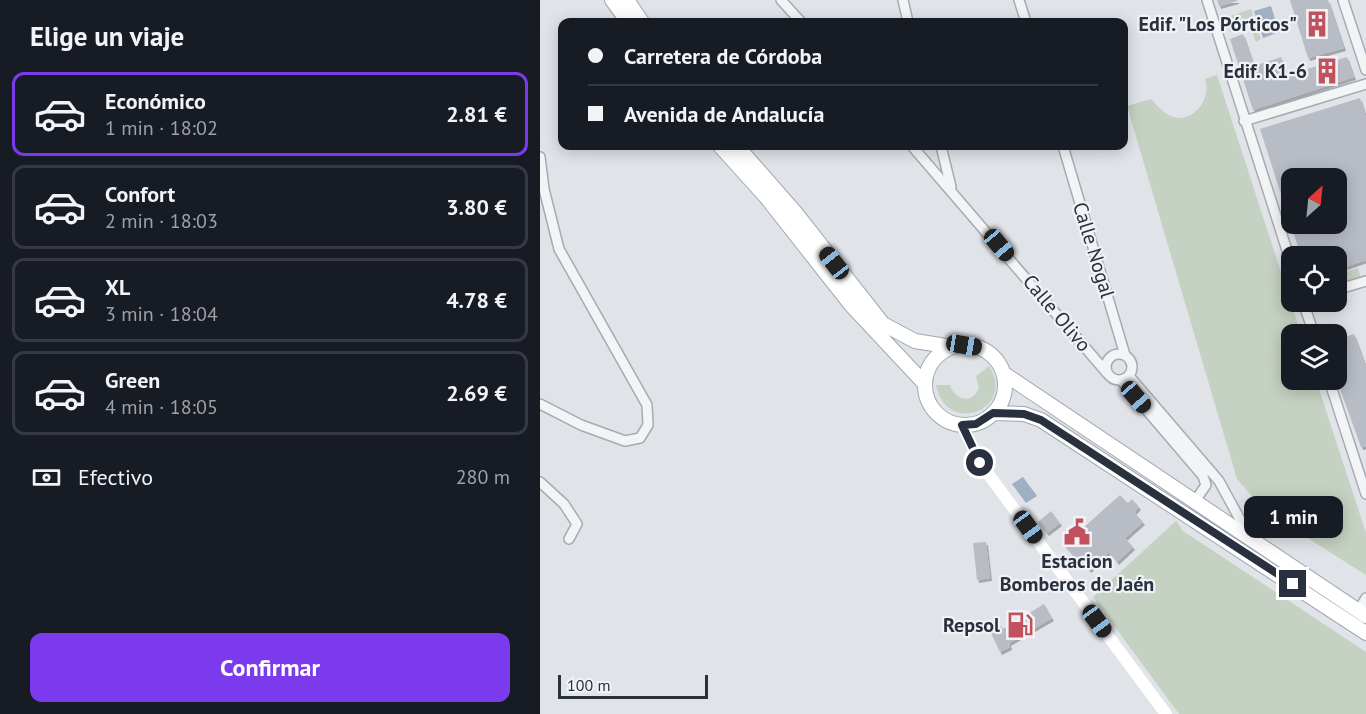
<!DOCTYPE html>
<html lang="es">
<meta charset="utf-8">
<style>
:root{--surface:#171b24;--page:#20242c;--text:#f1f3f6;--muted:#9ea1a6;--line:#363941;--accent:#7c3aed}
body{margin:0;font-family:"PT Sans",sans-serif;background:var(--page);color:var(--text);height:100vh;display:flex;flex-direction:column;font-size:22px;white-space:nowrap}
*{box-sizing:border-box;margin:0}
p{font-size:20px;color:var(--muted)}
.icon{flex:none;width:33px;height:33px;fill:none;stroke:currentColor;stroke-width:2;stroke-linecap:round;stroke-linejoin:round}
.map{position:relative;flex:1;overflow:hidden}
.side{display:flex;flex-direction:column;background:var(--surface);width:540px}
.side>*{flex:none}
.banner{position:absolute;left:18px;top:18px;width:570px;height:132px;border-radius:12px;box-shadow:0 3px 15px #0003;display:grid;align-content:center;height:132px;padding:0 30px;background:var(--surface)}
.needle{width:39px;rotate:27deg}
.controls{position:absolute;left:741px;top:168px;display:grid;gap:12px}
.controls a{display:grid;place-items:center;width:66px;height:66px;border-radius:12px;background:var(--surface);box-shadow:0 3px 15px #0003;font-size:30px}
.scale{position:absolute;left:18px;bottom:15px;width:150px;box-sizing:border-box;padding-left:6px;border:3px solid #2a313e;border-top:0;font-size:16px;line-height:21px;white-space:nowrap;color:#2a313e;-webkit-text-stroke:4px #f0f2f5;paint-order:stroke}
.end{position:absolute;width:27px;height:27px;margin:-14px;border:8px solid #2a313e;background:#fff;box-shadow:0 0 0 3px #fff}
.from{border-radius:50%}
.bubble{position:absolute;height:42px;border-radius:12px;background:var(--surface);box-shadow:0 3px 15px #0003;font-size:20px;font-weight:700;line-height:42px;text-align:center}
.car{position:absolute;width:18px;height:36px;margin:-18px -9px;border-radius:8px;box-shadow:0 0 4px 2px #0007;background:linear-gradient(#222 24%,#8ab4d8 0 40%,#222 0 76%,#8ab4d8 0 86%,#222 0)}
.banner b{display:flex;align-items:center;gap:21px;height:57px;font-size:22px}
.banner b+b{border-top:2px solid var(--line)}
.banner i{width:15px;height:15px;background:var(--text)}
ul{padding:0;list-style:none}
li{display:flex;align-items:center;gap:18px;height:84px;margin:0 12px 9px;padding:0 18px;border:3px solid var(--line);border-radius:12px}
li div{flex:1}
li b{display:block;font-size:22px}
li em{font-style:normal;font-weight:700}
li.current{border-color:var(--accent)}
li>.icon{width:54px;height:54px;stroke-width:1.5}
h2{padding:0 30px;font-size:27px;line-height:72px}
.pay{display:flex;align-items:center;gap:15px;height:66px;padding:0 30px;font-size:22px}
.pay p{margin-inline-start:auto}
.button{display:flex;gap:12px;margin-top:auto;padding:12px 30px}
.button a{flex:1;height:69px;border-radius:12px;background:var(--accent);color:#fff;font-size:24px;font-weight:700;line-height:69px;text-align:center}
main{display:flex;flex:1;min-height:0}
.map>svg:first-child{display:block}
.green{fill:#c5d1c2}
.water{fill:#9fafc4}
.building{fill:#b8bcc4;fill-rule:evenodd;filter:url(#shadow)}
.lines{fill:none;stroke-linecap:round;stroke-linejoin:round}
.street-casing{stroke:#a6aab2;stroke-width:12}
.primary-casing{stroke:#a1a7b2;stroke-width:16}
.street{stroke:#f3f4f6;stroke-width:9}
.secondary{stroke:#fff;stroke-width:12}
.primary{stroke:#fff;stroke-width:14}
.route{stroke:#2a313e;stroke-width:8}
.labels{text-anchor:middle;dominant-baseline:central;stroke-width:4.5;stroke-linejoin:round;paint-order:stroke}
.poi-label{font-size:20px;font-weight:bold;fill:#2a313e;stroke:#f0f2f5;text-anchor:end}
.street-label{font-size:20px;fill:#2a313e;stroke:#f0f2f5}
</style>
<main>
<section class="side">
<h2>Elige un viaje</h2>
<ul>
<li class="current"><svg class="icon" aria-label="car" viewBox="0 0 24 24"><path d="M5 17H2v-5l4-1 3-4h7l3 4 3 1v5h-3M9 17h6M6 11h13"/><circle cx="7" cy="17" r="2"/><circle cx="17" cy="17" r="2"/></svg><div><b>Económico</b><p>1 min · 18:02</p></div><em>2.81 €</em></li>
<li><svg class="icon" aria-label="car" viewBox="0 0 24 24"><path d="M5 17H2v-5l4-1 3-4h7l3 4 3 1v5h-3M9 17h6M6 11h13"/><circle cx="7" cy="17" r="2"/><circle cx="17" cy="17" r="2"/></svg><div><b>Confort</b><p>2 min · 18:03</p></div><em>3.80 €</em></li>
<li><svg class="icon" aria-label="car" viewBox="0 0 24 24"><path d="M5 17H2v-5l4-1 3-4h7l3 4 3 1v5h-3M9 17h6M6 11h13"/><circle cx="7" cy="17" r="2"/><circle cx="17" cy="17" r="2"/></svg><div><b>XL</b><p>3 min · 18:04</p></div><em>4.78 €</em></li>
<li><svg class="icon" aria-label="car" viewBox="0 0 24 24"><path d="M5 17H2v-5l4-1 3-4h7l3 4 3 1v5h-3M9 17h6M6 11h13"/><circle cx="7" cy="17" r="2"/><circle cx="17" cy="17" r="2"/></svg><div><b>Green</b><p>4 min · 18:05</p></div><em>2.69 €</em></li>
</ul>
<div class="pay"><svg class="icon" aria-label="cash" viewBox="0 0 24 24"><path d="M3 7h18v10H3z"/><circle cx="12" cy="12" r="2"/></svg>Efectivo<p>280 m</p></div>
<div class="button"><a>Confirmar</a></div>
</section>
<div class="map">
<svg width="826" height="714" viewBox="0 0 826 714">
<defs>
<filter id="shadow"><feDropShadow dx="2" dy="3" stdDeviation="0" flood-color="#0004"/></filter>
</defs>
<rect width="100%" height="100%" fill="#e0e3e8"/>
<path class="green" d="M711,9L721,39L716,42L710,27L706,26L690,32L685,18Z
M677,75L761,334H752V380H776L826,533V575L725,511L697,479L587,106L611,99C619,108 627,117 639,118C658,118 671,96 665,79Z
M818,268L821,279L797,287L796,275Z
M449,366C477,409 407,438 396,385H410C415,401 433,404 439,388L436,376Z
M636,521L643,531L826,652V714H639L553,597Z"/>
<path class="water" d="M731,6L739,32L723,38L714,11Z
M483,477L497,496L486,503L472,484Z"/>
<path class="building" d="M677,0H697V1L679,6Z
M750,0H788L804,48L768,58Z
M703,34L714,66L741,57L747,75L807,57L814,77L713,110L690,39Z
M820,98L826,118V260L796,270V256H761L720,129ZM752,178H796V224H752Z
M814,334L826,367V446L821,447L796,378V340Z
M580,495L588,503L592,499L599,507L594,512L603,522L585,538L593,547L577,562L569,552L549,570L542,561L536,566L529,558L533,555L524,545Z
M511,511L520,523L507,533L498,522Z
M446,542L450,578L437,580L433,543Z
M504,604L512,618L469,643L470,647L460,652L450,631L461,626L463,629Z"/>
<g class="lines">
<g class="street-casing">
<path id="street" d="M241,0L261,22
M363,0L368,22
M479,0L486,22
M667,0L752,266
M803,0L826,70
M704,121L826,84
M372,146L567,373
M401,146L411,187
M523,146L585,355
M0,157L4,189L19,249L107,405L108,425L100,438L85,441L41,425L0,404
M796,290L826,281
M763,302L774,334
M566 367a13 13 0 1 1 26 0a13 13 0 1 1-26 0Z
M589,376L679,481L709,536
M581,380L663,476L666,485L655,501
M789,380L826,494
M0,482L24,504L37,524L29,539
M818,611L826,598"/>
</g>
<g class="primary-casing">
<path id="primary" d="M72,0L88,22
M87,0L102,22
M180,146L226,197L311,305L384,383
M197,146L255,212L343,324L375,341L412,347
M385 385a40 40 0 1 1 80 0a40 40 0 1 1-80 0Z
M463,373L826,616
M453,413L484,414L501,420L826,633"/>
</g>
<use href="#street" class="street"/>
<path class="secondary" d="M422,425L440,463L626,714"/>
<use href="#primary" class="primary"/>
</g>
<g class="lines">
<path class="route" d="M440,463L422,425L436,424L453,413L484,414L501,420L753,584"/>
</g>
<defs>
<g id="building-bare" transform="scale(2.07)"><path d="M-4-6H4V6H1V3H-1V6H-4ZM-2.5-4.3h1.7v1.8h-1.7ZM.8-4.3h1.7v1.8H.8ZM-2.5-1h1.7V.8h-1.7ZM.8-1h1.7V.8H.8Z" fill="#c1515d" stroke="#f0f2f5" stroke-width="2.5" paint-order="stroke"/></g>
<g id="civic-bare" transform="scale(2.07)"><path d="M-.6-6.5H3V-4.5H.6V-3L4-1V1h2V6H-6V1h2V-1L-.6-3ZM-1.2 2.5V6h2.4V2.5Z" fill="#c1515d" stroke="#f0f2f5" stroke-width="2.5" paint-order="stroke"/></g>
<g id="fuel-bare" transform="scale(2.07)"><path d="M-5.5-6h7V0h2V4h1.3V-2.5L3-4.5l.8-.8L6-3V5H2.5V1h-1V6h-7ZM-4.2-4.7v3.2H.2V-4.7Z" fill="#c1515d" stroke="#f0f2f5" stroke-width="2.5" paint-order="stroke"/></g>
</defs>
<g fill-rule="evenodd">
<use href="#building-bare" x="777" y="24"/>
<use href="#building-bare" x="787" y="71"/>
<use href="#civic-bare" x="537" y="532"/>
<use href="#fuel-bare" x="480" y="625"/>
</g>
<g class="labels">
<g class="poi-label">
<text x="757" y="24">Edif. "Los Pórticos"</text>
<text x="767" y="71">Edif. K1-6</text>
<text x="537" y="561" text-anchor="middle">Estacion<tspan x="537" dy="23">Bomberos de Jaén</tspan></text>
<text x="460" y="625">Repsol</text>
</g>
<g class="street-label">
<text transform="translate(554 250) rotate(73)">Calle Nogal</text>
<text transform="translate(517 313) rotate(50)">Calle Olivo</text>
</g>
</g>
</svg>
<div class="controls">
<a><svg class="needle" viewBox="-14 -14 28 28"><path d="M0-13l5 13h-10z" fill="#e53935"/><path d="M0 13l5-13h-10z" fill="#9ea1a6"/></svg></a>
<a><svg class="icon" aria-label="locate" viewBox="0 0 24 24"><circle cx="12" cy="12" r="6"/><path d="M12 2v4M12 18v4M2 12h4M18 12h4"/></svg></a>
<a><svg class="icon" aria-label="layers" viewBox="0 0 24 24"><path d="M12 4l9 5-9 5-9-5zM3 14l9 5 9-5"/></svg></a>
</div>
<div class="scale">100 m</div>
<i class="end from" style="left:440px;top:463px"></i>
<i class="end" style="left:753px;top:584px"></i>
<div class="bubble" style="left:704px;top:496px;width:99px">1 min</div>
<i class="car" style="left:459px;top:245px;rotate:140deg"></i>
<i class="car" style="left:294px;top:263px;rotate:322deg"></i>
<i class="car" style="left:424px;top:345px;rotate:99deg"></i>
<i class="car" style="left:596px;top:397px;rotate:139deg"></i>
<i class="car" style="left:488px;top:527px;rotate:144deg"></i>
<i class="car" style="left:557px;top:621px;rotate:144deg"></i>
<div class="banner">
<b><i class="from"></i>Carretera de Córdoba</b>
<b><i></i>Avenida de Andalucía</b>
</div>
</div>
</main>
